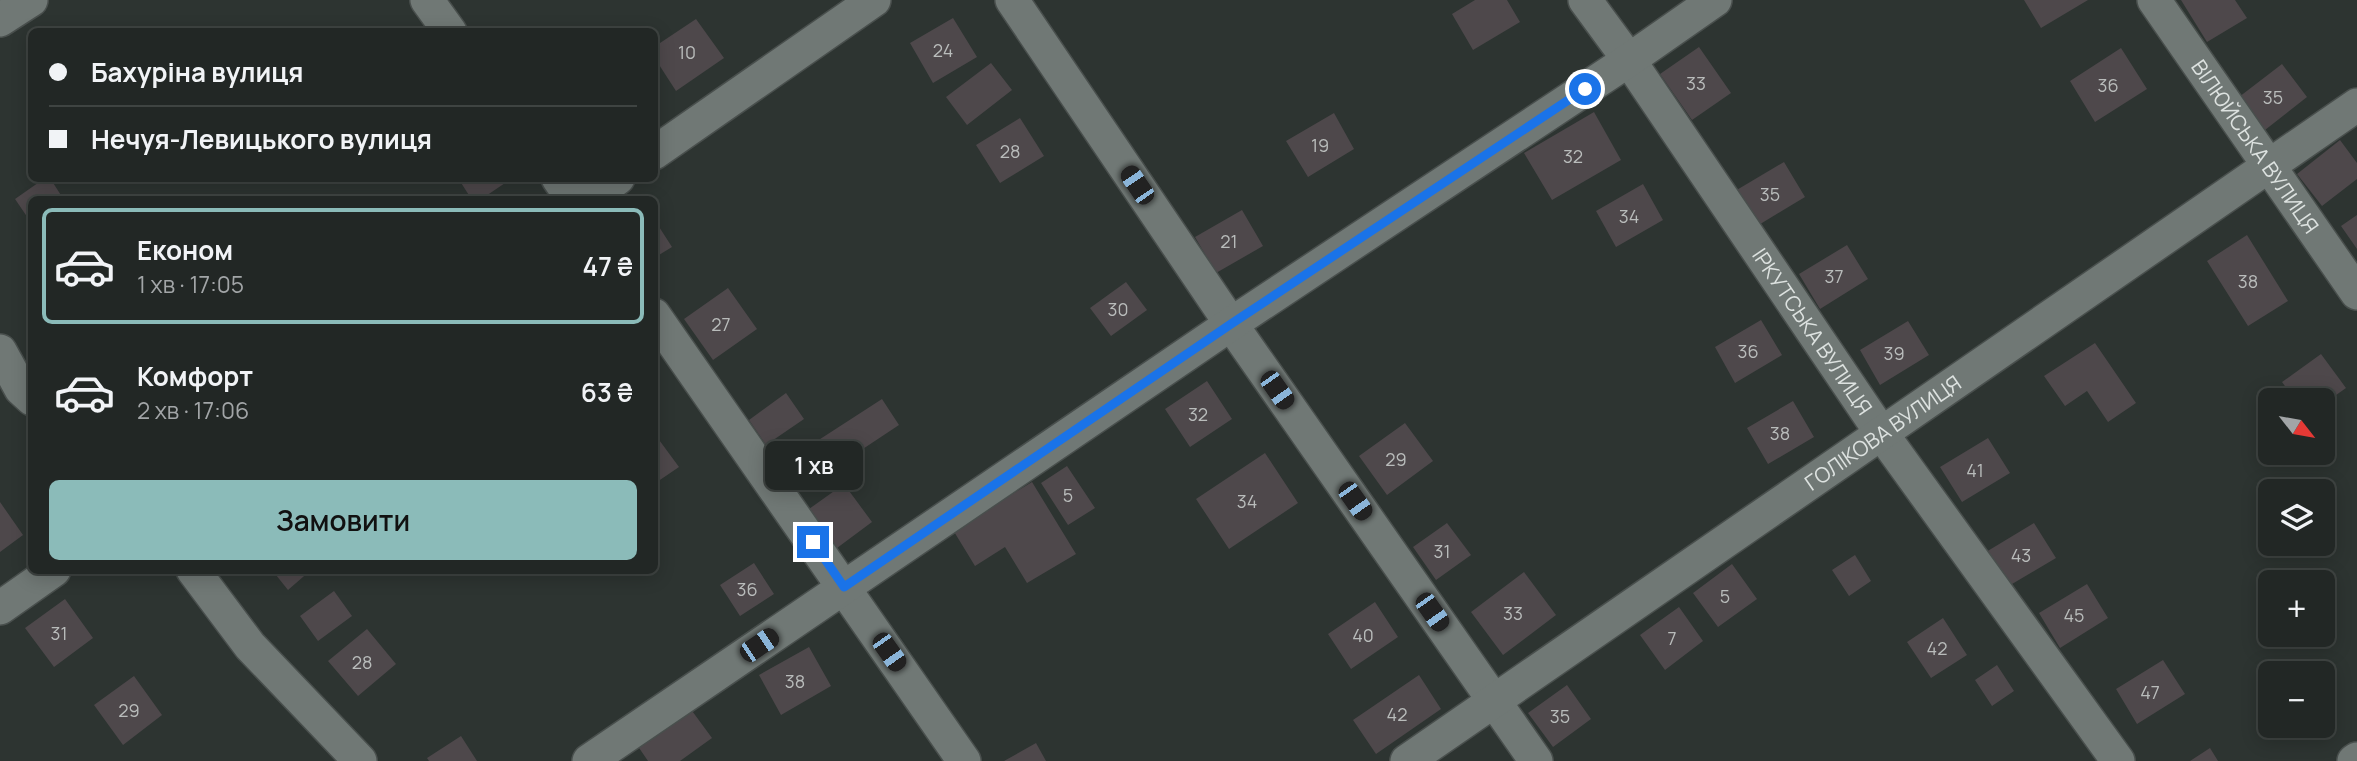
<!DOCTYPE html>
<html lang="uk">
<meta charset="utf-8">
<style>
:root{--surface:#222725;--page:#2e3332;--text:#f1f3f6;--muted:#a2a5a7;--line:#3f4442;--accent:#8bbbb9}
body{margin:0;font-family:Manrope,sans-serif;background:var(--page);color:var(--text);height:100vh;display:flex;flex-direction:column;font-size:26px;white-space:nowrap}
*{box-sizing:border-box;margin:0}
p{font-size:23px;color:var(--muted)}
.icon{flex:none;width:38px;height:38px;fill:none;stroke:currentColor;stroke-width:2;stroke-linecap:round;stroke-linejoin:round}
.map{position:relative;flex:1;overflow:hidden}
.sheet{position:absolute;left:28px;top:196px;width:630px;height:378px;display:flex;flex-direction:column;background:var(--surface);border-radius:10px;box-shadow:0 4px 18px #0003,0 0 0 2px var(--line)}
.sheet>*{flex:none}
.hud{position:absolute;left:28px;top:28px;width:630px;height:154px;border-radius:10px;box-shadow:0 4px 18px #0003,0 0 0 2px var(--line);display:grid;align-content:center;height:154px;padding:0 21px;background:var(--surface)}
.needle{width:46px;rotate:121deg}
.buttons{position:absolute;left:2258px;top:388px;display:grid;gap:14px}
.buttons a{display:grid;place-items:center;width:77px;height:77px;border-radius:10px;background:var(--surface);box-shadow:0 4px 18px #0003,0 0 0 2px var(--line);font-size:35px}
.end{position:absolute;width:32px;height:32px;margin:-16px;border:9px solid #1a73e8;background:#fff;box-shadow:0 0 0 4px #fff}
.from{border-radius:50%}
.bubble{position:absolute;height:49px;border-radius:10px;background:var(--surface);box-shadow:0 4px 18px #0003,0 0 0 2px var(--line);font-size:23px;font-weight:600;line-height:49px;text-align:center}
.car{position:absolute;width:21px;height:42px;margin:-21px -10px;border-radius:9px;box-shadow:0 0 5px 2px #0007;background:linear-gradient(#222 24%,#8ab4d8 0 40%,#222 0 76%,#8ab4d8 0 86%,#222 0)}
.hud b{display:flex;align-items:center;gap:24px;height:66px;font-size:26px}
.hud b+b{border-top:2px solid var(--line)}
.hud i{width:18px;height:18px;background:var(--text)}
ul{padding:12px 0 0;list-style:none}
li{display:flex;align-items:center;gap:21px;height:116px;margin:0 14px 10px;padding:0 7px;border:4px solid transparent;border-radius:10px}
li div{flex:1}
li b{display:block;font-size:26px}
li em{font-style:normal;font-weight:600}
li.selected{border-color:var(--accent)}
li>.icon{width:63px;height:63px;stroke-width:1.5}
.cta{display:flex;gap:14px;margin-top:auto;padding:14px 21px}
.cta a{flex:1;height:80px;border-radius:10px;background:var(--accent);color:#111;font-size:28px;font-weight:600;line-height:80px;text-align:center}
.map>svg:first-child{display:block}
.building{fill:#4e484b}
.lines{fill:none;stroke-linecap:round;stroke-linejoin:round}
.street-casing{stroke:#494f4d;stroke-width:36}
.street{stroke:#707875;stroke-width:33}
.route{stroke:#1a73e8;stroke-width:9}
.labels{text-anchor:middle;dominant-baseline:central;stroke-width:5;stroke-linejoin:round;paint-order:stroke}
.number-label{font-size:18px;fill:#b9bcbb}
.street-label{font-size:21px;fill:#dde2e0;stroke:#232a27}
</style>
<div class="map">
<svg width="2357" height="761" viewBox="0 0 2357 761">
<rect width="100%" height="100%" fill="#2d3431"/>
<path class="building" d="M1475,0H1507L1520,22L1473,50L1452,14Z
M2024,0H2088L2041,28Z
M2181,0H2235L2247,18L2207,42Z
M953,18L977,57L933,83L910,43Z
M696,19L724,58L676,91L654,57V47Z
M1699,47L1731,93L1692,120L1660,74Z
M2121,48L2147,89L2095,122L2070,81Z
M991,63L1012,90L967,125L946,97Z
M2282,64L2307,97L2265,130L2239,97Z
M1594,112L1621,160L1552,200L1524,153Z
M1334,113L1354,149L1308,177L1286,141Z
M1020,118L1044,156L1000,183L976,145Z
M2340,140L2357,163V179L2322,206L2297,174Z
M1784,162L1805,197L1757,226L1735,191Z
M45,178H50L64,200H32V224L15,199Z
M458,178H506L508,181L480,200H472Z
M1643,184L1663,220L1616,247L1596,211Z
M1242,210L1263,246L1216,273L1195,237Z
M2357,215V249L2341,226Z
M654,219L672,247L654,258Z
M2247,235L2288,301L2248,326L2207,261Z
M1847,245L1868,279L1820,309L1799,274Z
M1126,282L1147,310L1111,336L1090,308Z
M728,288L757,329L713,360L684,319Z
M1761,320L1782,355L1735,383L1715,347Z
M1908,321L1929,355L1880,385L1860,350Z
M2095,343L2136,403L2108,422L2087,391L2065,406L2044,376Z
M2321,354L2346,388L2322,405V401H2296L2282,382Z
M1207,381L1232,419L1190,447L1165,409Z
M786,393L804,419L766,445L749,420Z
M882,399L899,425L798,492L780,465Z
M1793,401L1814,437L1768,464L1747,428Z
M1405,423L1433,461L1387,495L1359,456Z
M654,433L679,467L654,484Z
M1988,438L2010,473L1962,502L1940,467Z
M1265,453L1298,503L1229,549L1196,499Z
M1067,466L1095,508L1068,525L1041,483Z
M1032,482L1076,554L1027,583L1005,547L975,566L953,530Z
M844,484L872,522L837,548L809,509Z
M0,502L23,535L0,552Z
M1447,523L1471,555L1436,580L1413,547Z
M2034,523L2056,558L2007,587L1986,552Z
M1855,555L1871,581L1849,596L1832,570Z
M754,563L774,594L740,616L720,585Z
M1732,564L1757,599L1718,627L1693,593Z
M272,570H311L288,590Z
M1524,572L1556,615L1503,655L1471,612Z
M2087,584L2108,618L2060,648L2039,613Z
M334,591L352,616L318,641L300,616Z
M65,599L93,638L54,667L25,628Z
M1375,602L1398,637L1351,669L1328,634Z
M1679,607L1703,641L1665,670L1640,635Z
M1943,618L1967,655L1931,678L1907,642Z
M367,629L396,664L358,696L328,661Z
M809,647L831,686L781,715L759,675Z
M2163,660L2185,694L2137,724L2116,689Z
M1997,665L2014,691L1992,706L1975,680Z
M1419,675L1441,709L1376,754L1353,720Z
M134,676L162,715L123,745L94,705Z
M1567,685L1591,719L1553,747L1528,713Z
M687,704L712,738L680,761H648L635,742Z
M461,736L477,761H429L427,758Z
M1036,743L1046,761H1004Z
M2210,748L2218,761H2190Z"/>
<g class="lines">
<g class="street-casing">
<g id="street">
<path d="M427,0L450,32"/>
<path d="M1012,0L1231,324L1536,761"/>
<path id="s1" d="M1585,0L1629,60L1882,434L2118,761"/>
<path id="s2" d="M2154,0L2357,293"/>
<path d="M0,20L31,0"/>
<path d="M654,153L874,0"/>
<path d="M558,178L573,200"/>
<path d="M588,200L618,178"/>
<path d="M654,315L964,761"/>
<path d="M0,351L21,389L32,399"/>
<path d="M193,570L250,646L360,761"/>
<path d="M0,608L54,570"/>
<path d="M589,761L1231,324L1629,60L1715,0"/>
<path id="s3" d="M1407,761L2357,105"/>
<path d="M2354,761L2357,759"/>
</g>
</g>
<use href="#street" class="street"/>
</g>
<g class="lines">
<path class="route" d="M813,542L844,587L1231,324L1585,89"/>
</g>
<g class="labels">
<g class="number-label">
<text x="943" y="50">24</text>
<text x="687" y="52">10</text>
<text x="1696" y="83">33</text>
<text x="2108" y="85">36</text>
<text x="2273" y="97">35</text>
<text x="1320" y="145">19</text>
<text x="1010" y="151">28</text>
<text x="1573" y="156">32</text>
<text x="1770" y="194">35</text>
<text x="1629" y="216">34</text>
<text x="1229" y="241">21</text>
<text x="1834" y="276">37</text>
<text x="2248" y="281">38</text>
<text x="1118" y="309">30</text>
<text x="721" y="324">27</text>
<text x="1748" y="351">36</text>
<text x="1894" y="353">39</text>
<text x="1198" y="414">32</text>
<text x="1780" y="433">38</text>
<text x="1396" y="459">29</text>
<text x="1975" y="470">41</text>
<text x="1068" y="495">5</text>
<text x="1247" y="501">34</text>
<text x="1442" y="551">31</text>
<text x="2021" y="555">43</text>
<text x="747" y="589">36</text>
<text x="1725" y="596">5</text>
<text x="1513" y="613">33</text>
<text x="2074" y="615">45</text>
<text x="59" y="633">31</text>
<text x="1363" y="635">40</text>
<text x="1672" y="638">7</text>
<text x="1937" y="648">42</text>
<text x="362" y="662">28</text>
<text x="795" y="681">38</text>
<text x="2150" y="692">47</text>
<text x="129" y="710">29</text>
<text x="1397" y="714">42</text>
<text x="1560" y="716">35</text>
</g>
<g class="street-label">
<text stroke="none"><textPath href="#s2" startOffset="178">ВІЛЮЙСЬКА ВУЛИЦЯ</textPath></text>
<text stroke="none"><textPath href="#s1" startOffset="402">ІРКУТСЬКА ВУЛИЦЯ</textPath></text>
<text stroke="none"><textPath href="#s3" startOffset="578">ГОЛІКОВА ВУЛИЦЯ</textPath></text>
</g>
</g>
</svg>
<div class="buttons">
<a><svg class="needle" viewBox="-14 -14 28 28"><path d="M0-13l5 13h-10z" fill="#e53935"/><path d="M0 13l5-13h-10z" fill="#a2a5a7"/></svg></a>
<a><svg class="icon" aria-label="layers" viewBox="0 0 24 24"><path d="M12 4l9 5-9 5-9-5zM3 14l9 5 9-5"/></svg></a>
<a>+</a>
<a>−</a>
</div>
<i class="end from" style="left:1585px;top:89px"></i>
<i class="end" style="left:813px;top:542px"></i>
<div class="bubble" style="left:765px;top:441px;width:98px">1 хв</div>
<i class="car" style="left:1137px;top:185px;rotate:326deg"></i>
<i class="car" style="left:1277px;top:390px;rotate:145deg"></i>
<i class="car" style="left:1355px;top:501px;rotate:145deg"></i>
<i class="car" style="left:1432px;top:612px;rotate:145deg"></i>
<i class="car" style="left:759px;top:645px;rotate:56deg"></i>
<i class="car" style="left:889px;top:652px;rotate:145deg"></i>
<div class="hud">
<b><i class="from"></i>Бахуріна вулиця</b>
<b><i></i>Нечуя-Левицького вулиця</b>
</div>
<section class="sheet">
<ul>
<li class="selected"><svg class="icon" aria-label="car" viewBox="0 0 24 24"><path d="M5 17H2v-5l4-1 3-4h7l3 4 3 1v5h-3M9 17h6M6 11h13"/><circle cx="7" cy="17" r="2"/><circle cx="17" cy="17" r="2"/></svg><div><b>Економ</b><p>1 хв · 17:05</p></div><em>47 ₴</em></li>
<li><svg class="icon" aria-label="car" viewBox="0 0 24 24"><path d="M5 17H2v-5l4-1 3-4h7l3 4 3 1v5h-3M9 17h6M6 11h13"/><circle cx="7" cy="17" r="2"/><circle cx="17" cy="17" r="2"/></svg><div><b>Комфорт</b><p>2 хв · 17:06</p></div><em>63 ₴</em></li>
</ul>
<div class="cta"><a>Замовити</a></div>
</section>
</div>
